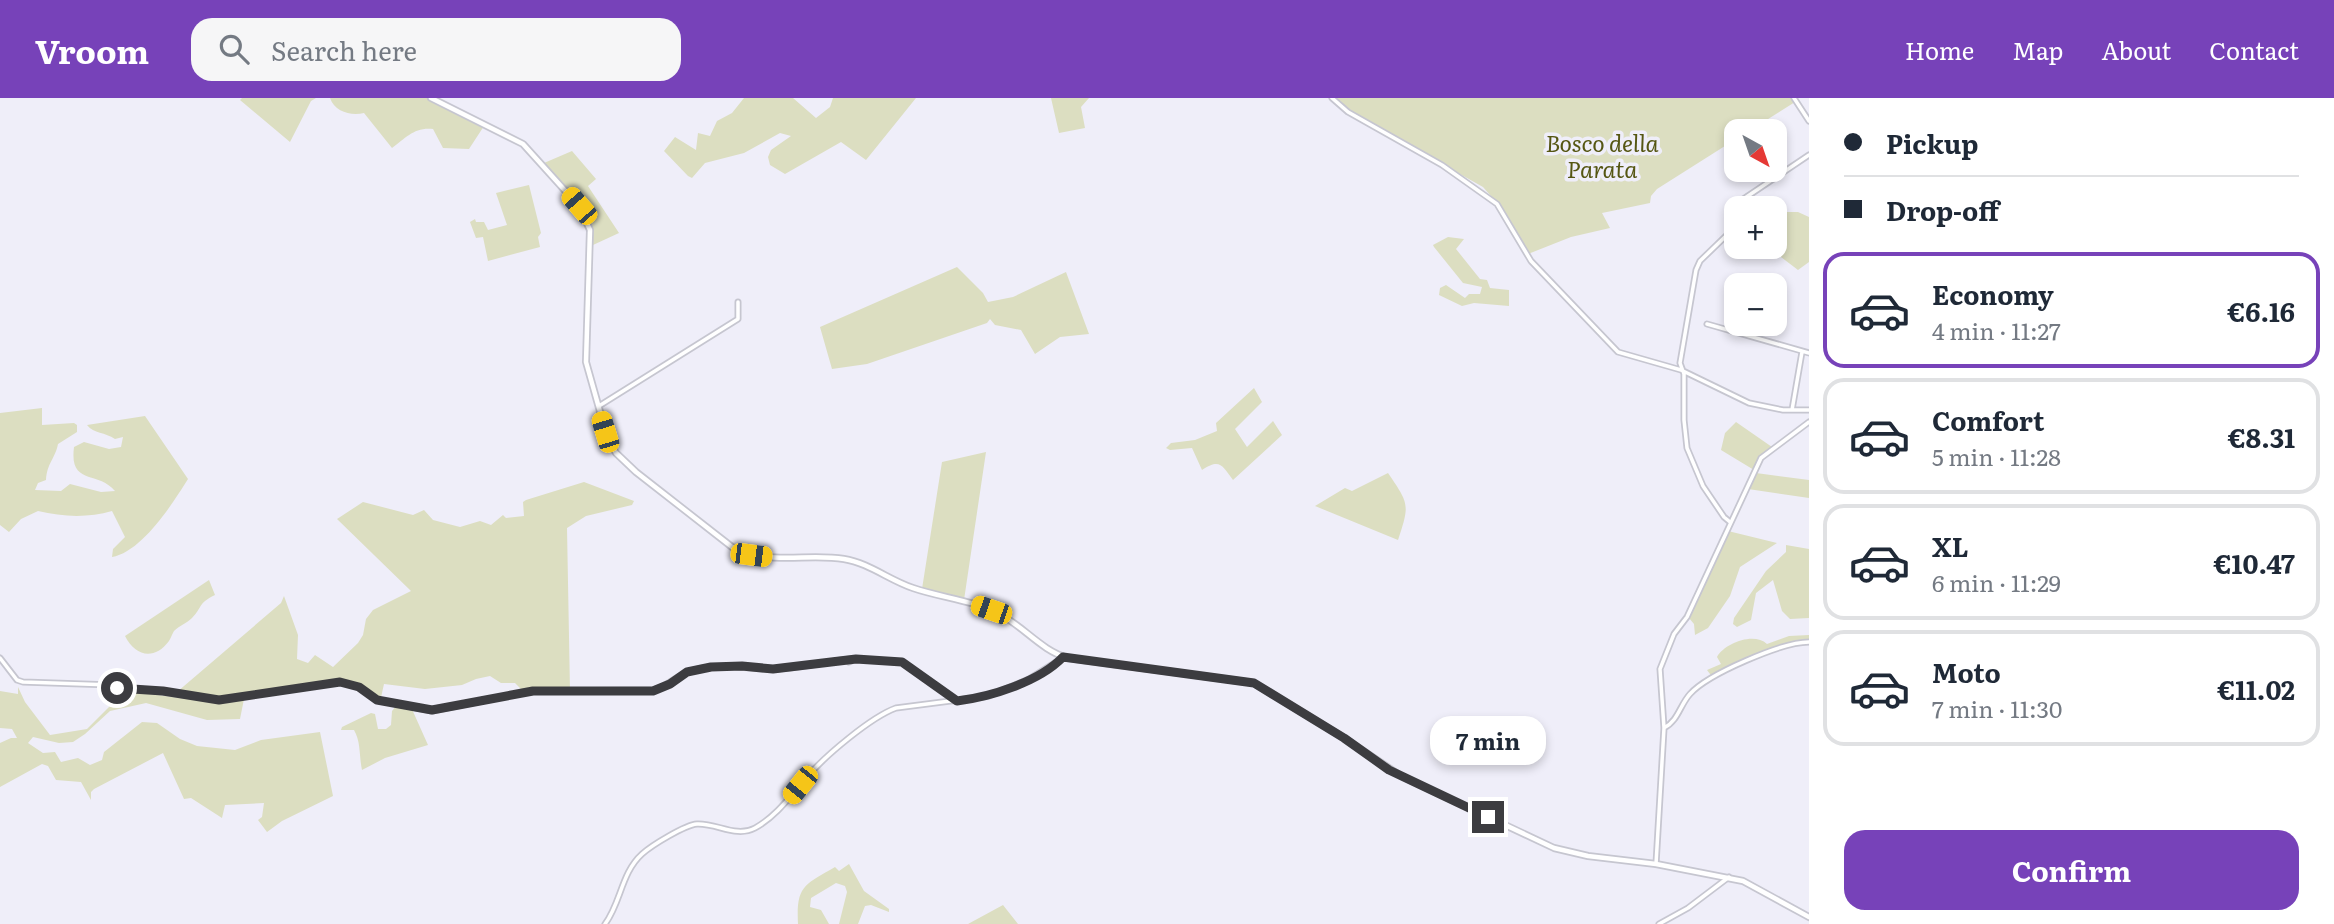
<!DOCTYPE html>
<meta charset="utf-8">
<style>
:root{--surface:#fff;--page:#f6f6f7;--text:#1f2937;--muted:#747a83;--line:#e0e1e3;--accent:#7742b9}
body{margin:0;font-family:Literata,serif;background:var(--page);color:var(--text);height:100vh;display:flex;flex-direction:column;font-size:26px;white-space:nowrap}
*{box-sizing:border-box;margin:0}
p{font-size:23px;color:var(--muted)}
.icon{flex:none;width:38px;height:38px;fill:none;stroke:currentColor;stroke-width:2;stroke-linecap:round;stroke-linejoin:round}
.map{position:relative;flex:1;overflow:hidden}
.side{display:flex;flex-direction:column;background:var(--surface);width:525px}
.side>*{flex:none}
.top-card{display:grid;align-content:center;height:154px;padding:0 35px;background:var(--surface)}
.needle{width:46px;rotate:140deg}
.buttons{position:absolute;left:1724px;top:21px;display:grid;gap:14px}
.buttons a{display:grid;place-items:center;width:63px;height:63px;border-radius:14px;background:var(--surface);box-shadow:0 4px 10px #0003;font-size:35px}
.end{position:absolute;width:32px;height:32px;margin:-16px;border:9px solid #3c3c40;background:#fff;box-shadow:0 0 0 4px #fff}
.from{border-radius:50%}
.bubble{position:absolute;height:49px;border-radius:21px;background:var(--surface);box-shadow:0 4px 10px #0003;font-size:23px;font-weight:700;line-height:49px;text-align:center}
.car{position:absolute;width:21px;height:42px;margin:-21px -10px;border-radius:9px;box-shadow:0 0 5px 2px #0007;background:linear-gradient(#f5c518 24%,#345 0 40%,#f5c518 0 76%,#345 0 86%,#f5c518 0)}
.top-card b{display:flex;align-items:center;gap:24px;height:66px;font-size:26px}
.top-card b+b{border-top:2px solid var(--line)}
.top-card i{width:18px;height:18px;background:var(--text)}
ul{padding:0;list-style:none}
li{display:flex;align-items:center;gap:21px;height:116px;margin:0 14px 10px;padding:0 21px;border:4px solid var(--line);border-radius:21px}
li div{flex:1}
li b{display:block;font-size:26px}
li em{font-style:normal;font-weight:700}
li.on{border-color:var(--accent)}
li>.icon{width:63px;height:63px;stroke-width:1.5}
.button{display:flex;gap:14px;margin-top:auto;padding:14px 35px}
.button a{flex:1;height:80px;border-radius:21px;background:var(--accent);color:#fff;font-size:28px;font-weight:700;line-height:80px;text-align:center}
header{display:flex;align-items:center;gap:42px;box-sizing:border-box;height:98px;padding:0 35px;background:var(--accent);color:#fff}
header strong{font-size:33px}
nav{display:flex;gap:38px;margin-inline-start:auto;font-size:24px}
.search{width:490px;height:63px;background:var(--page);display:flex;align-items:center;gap:18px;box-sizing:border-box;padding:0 24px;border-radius:21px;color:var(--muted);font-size:26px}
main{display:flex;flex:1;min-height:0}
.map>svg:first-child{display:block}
.green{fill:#dcdec1}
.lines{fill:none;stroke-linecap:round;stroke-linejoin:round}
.minor-casing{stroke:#c6c6d0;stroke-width:7}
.secondary-casing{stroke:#c6c6d0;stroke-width:8}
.minor{stroke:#fff;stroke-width:3.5}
.secondary{stroke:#fff;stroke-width:4.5}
.route{stroke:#3c3c40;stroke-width:9}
.labels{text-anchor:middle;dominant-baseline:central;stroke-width:7;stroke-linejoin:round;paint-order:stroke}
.park-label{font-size:23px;font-style:italic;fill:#555613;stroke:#efeef9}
</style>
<header>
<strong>Vroom</strong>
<div class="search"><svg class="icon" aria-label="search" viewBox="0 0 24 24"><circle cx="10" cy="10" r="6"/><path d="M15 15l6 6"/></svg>Search here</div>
<nav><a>Home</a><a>Map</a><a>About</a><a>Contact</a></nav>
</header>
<main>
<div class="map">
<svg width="1809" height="826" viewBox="0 0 1809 826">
<rect width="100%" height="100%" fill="#efeef9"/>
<path class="green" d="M242,0H316L311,3L290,44L240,2Z
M330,0H427L484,28L469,51L443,50L433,31C414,29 406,40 392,50L364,15C351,18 335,14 330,0Z
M744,0H793L816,20L830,9L833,0H916L866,62L841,44L785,76L770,67L768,59L771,52L791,38L780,35L744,55L705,65L692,80L688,78L664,53L675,39L696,52L698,35L710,38L717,23L732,15Z
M1051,0H1089L1081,9L1085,30L1059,35Z
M1334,0H1793L1795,4L1749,33H1736V41L1657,91L1651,98L1650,105L1602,115L1610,130L1571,139L1528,156L1505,114L1483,89L1353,16Z
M572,53L596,81L588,88L619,135L593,147C593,111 566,90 544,65Z
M529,87L541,135L538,139L540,149L488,163L483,139L476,140L470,124L475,121L476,124H484L488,132L507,127L496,95Z
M1775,114H1798L1809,119V164L1798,172L1768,149H1774Z
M1448,139L1464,141L1456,151L1480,181L1487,182L1490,190L1509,192V208L1474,205L1462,208L1439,197L1440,190L1446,187L1465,200L1469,196H1480L1482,189L1463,185L1434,149L1433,147Z
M957,169L983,195L988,204L1013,199L1066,174L1089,236L1060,239L1035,256L1021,232L995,227L990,221L987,225L867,266L832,271L820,229Z
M1254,290L1262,304L1235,331L1247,349L1273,323L1282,337L1233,382C1222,367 1220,360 1202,372L1192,350L1170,352L1166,350L1171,345L1195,342L1217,333L1216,325Z
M42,310V327L74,325L77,327V334L58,346C55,361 47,365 46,382L38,385L35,392L61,393L70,386L101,394L115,393C98,372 69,388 74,349L84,344L109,351L121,349L123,339L115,341C105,334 94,336 87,327L145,318L188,381C173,405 142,454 112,459L113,451L125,439L112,413C88,420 63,419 38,413L21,421L9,434L0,427V315Z
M1736,324L1772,349L1759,360L1754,372L1721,352L1725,335Z
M986,354L964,502L922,491L942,364Z
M1388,375C1409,406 1410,406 1398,442L1315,408L1345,390L1352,393Z
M1756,375L1809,382V400L1748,391Z
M584,384L634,403L632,407L586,418L567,430L570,593L524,594L515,585H501L490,578L476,581L462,587L425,591L384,586L380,604C366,600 361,589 342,586C320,582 268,597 244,601L240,621L207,622L146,605L110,613L85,636L73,644L59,645L33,639L28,645L43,655L55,654L61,664L78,660L90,667L102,662L104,654L142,624L157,625L180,641L197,648L235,652L261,642L320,634L333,698L282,723L267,734L258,722L262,719L264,705L225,707L222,720L191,700L184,701L163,655L94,691L91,694V702L81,684L56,682L48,668L42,666L0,689V645L11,640H17L12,631L0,630V593L18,596V589L25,604L50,637L87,631L111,607L126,601L121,589L177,594L281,505L284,498L298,537L297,561L308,565L315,557L333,569L358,545L363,537L366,521L373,512L411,493L337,421L363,404L413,417L424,412L433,422L460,429L480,423L491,427L503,417L506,420L524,418L523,404L526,402Z
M1728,433L1777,445L1740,469L1730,498L1708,530L1695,537L1694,526L1689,520Z
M1786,447L1809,451V520L1790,521L1782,513L1773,482L1756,495L1751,522L1737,529L1733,526L1734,520L1766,473L1786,454Z
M209,482L215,497C197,506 203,509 192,520C187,525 179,528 174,533C172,536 171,540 169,543C154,563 135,558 125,538Z
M1809,537V544L1753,557L1713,580L1707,572L1721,566L1717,559C1725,545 1754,534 1767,546L1789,538Z
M397,607L411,609L428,647L385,660L362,672C359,658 361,644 354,632H341L342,629L371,615L375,616L378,631H386L391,627L392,613Z
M849,766L864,793L889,811V814L871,807L865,808L858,826H839L847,794L845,788L836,785L811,800L810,809L821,812L829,826H798C796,788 804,787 835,769L839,773Z
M1003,807L1018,826H968Z"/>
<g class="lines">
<g class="minor-casing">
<path id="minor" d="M1332,0L1348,14L1442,67L1497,106L1531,163L1618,254L1681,272L1749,305L1783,312H1809
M1794,0L1809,23
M1707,226L1809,255
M599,308L738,221V204
M1792,312L1802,254
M1730,424L1724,419L1703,388L1687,350L1684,322V276L1680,265L1696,172L1700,163L1729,135L1733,108L1809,57
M0,560L17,582L23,584L112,587L219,602L339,584L359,589L377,602L432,613L533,593L653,592C667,589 674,579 686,575C713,563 744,571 772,571C799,571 826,563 852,561
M849,564L856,561L902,564L955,601
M1664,630L1660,571L1674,536L1687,519L1761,360L1809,324
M1656,766L1664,630C1678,623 1680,607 1690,596C1708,576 1782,544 1809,544
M605,826C621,805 621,775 642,756C652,747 685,727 697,726C717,725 736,740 755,730C777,718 792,696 808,678C825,658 871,619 896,610L989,598L1029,581L1064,559
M1659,826L1688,810L1729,779"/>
</g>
<g class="secondary-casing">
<path id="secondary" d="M431,0L523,46L579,108L590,132L586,264L608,342L616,355L636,374L732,449C766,468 807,455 844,461C869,465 889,482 913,490C942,500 974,502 1001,517C1024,529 1042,553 1068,560L1254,585L1344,640L1401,678L1554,750L1588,758L1656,766L1743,783L1809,819"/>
</g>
<use href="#minor" class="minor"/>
<use href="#secondary" class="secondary"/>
</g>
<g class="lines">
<path class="route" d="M117,590L163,593L219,602L340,584L359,589L377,602L432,612L533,593H653L670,586L687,574L711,569L742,568L773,571L856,561L902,564L957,603C990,599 1039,584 1063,559L1254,585L1344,640L1389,672L1488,719"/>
</g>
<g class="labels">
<g class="park-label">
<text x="1602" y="44">Bosco della<tspan x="1602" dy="26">Parata</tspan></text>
</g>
</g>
</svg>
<div class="buttons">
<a><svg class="needle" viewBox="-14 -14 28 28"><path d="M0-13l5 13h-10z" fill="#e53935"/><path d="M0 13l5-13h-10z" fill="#747a83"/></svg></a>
<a>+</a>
<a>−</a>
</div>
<i class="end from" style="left:117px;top:590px"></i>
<i class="end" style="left:1488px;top:719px"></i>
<div class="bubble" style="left:1430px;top:618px;width:116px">7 min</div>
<i class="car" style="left:579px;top:108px;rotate:319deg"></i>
<i class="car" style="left:605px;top:334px;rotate:343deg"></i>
<i class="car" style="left:751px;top:457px;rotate:97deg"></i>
<i class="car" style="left:991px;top:512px;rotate:289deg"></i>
<i class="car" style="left:800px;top:687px;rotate:219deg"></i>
</div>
<section class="side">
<div class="top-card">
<b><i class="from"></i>Pickup</b>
<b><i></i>Drop-off</b>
</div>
<ul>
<li class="on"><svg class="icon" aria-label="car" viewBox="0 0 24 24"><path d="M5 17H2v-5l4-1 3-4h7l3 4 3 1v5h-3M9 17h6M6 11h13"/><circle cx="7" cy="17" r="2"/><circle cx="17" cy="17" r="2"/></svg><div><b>Economy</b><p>4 min · 11:27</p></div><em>€6.16</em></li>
<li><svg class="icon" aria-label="car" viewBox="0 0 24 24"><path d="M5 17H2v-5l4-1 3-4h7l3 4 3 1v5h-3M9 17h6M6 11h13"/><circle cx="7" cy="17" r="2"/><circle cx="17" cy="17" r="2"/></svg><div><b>Comfort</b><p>5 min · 11:28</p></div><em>€8.31</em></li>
<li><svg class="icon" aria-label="car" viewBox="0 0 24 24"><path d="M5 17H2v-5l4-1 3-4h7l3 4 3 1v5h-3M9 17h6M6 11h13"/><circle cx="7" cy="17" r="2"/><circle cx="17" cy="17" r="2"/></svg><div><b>XL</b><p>6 min · 11:29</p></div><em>€10.47</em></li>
<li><svg class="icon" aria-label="car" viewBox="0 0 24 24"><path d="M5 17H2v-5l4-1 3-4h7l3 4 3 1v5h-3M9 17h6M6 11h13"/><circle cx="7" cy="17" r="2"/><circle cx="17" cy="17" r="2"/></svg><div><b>Moto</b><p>7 min · 11:30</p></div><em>€11.02</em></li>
</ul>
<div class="button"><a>Confirm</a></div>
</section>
</main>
